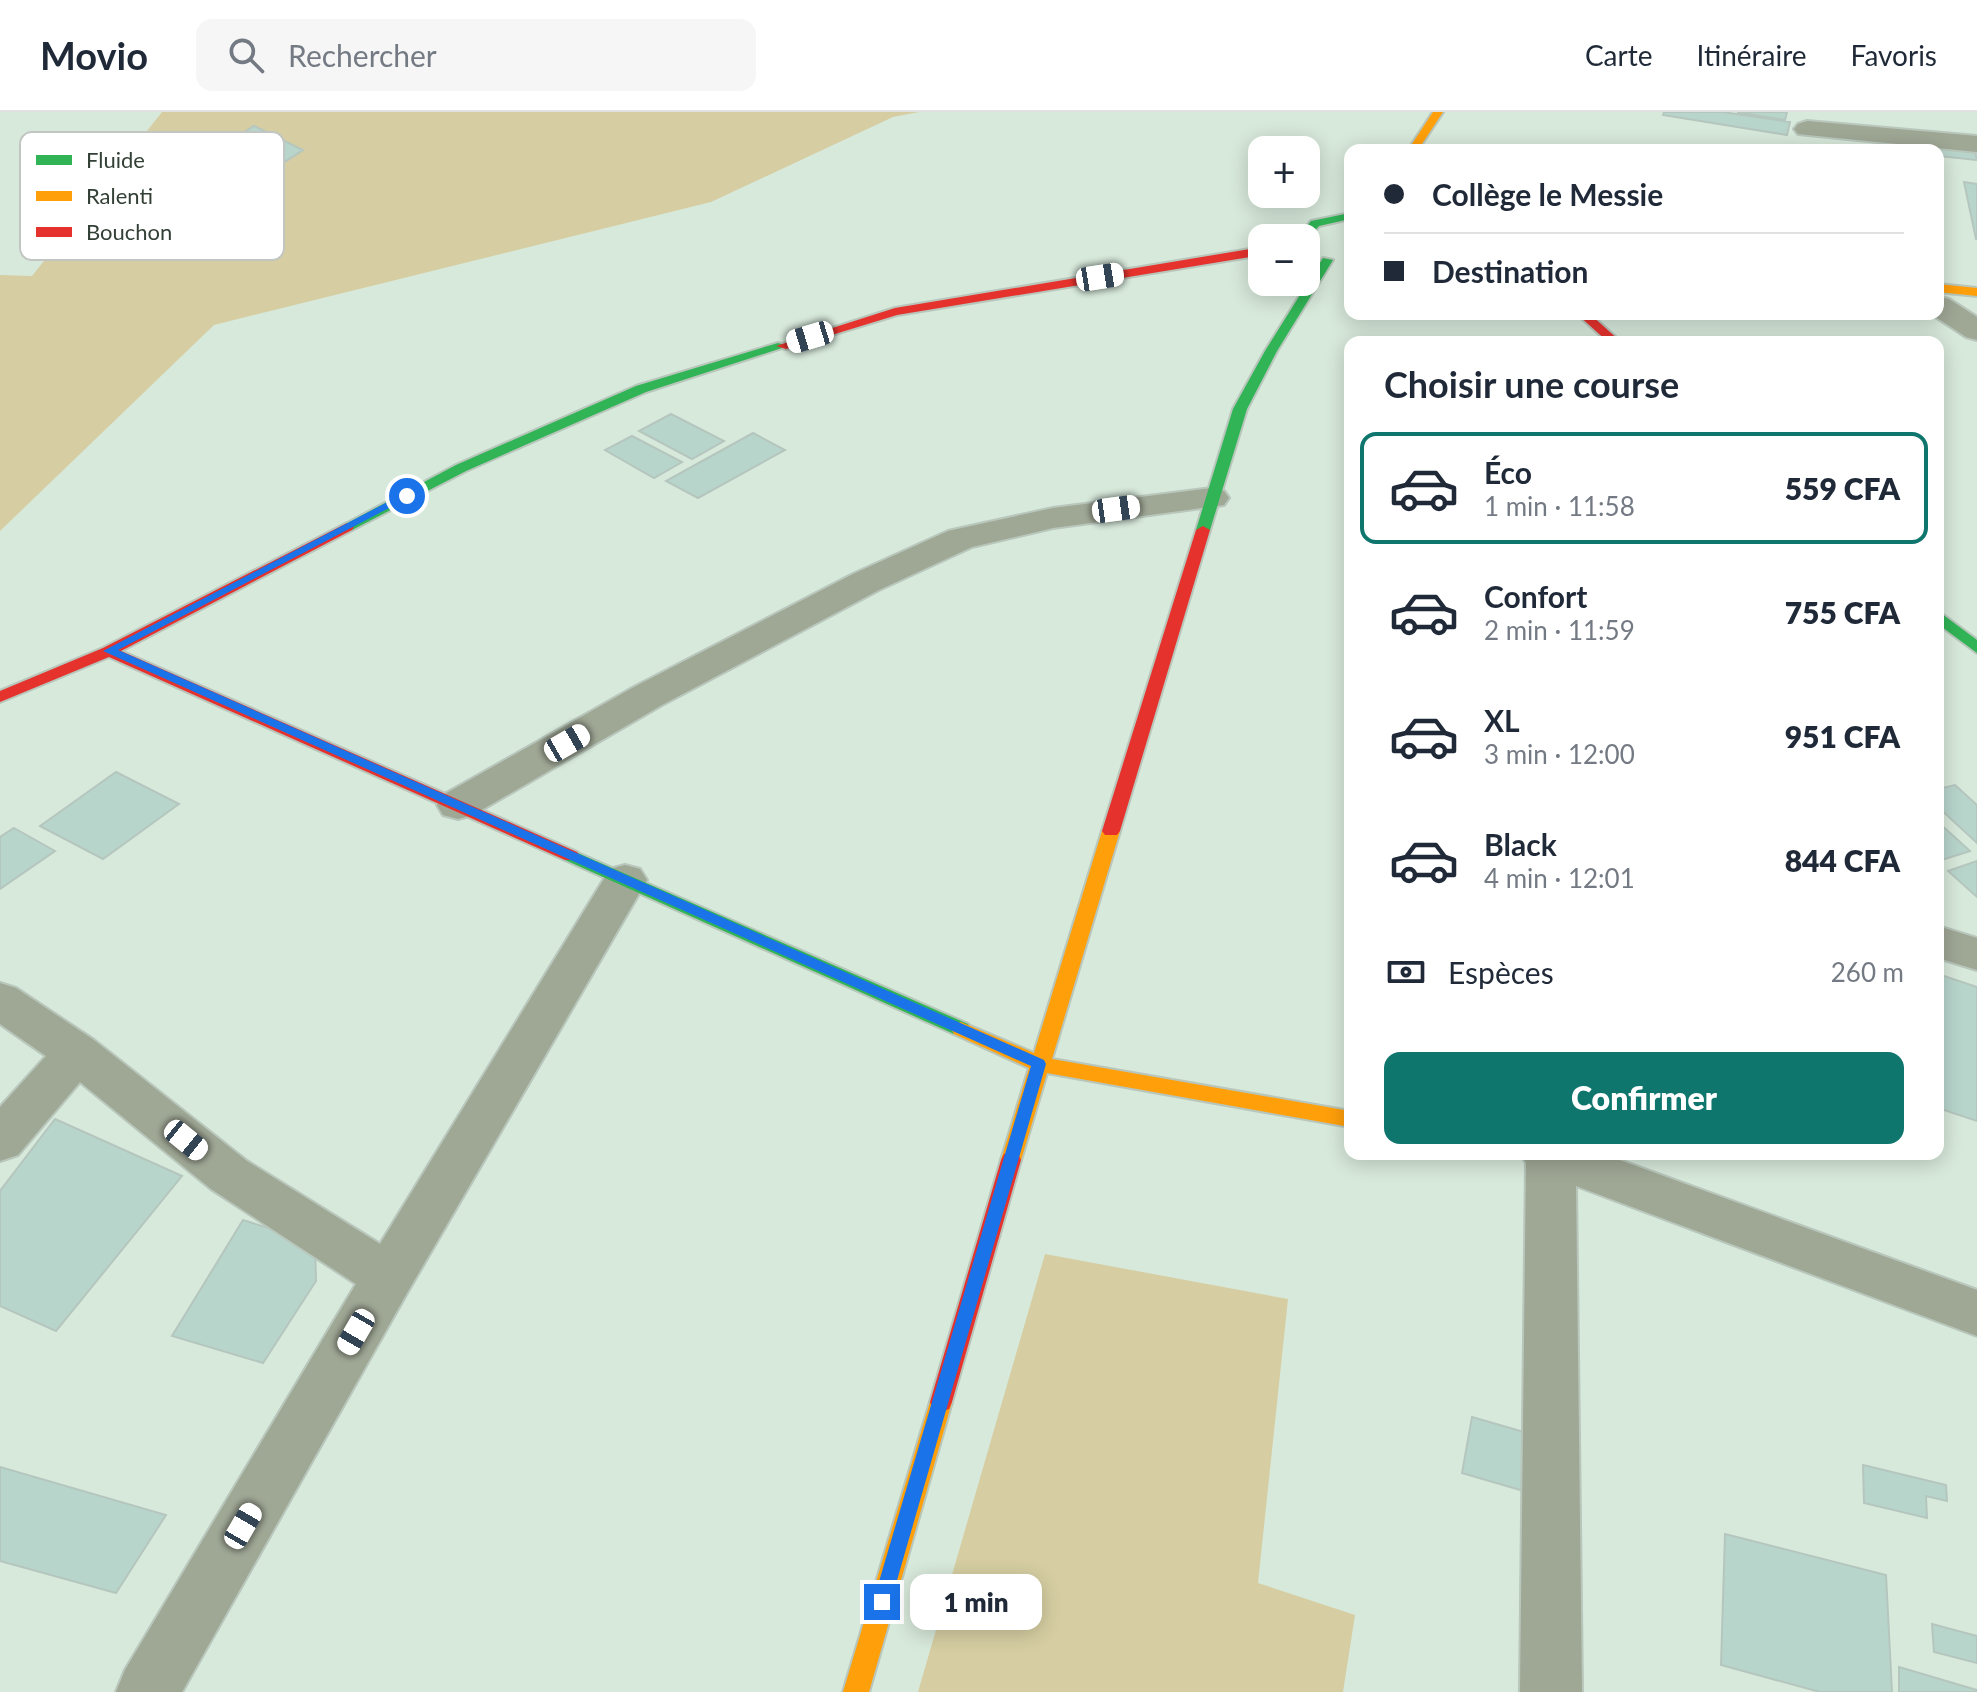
<!DOCTYPE html>
<html lang="fr">
<meta charset="utf-8">
<style>
:root{--surface:#fff;--page:#f6f6f7;--text:#1f2937;--muted:#747a83;--line:#e0e1e3;--accent:#0f766e}
body{margin:0;font-family:Lato,sans-serif;background:var(--page);color:var(--text);height:100vh;display:flex;flex-direction:column;font-size:30px;white-space:nowrap}
*{box-sizing:border-box;margin:0}
p{font-size:26px;color:var(--muted)}
.icon{flex:none;width:44px;height:44px;fill:none;stroke:currentColor;stroke-width:2;stroke-linecap:round;stroke-linejoin:round}
.map{position:relative;flex:1;overflow:hidden}
.drawer{position:absolute;left:1344px;top:224px;width:600px;height:824px;display:flex;flex-direction:column;background:var(--surface);border-radius:16px;box-shadow:0 4px 20px #0003}
.drawer>*{flex:none}
.guide{position:absolute;left:1344px;top:32px;width:600px;height:176px;border-radius:16px;box-shadow:0 4px 20px #0003;display:grid;align-content:center;height:176px;padding:0 40px;background:var(--surface)}
.buttons{position:absolute;left:1248px;top:24px;display:grid;gap:16px}
.buttons a{display:grid;place-items:center;width:72px;height:72px;border-radius:16px;background:var(--surface);box-shadow:0 4px 20px #0003;font-size:40px}
.end{position:absolute;width:36px;height:36px;margin:-18px;border:10px solid #1a73e8;background:#fff;box-shadow:0 0 0 4px #fff}
.from{border-radius:50%}
.bubble{position:absolute;height:56px;border-radius:16px;background:var(--surface);box-shadow:0 4px 20px #0003;font-size:26px;font-weight:800;line-height:56px;text-align:center}
.car{position:absolute;width:24px;height:48px;margin:-24px -12px;border-radius:10px;box-shadow:0 0 6px 2px #0007;background:linear-gradient(#fff 24%,#345 0 40%,#fff 0 76%,#345 0 86%,#fff 0)}
.guide b{display:flex;align-items:center;gap:28px;height:76px;font-size:30px}
.guide b+b{border-top:2px solid var(--line)}
.guide i{width:20px;height:20px;background:var(--text)}
ul{padding:0;list-style:none}
li{display:flex;align-items:center;gap:24px;height:112px;margin:0 16px 12px;padding:0 24px;border:4px solid transparent;border-radius:16px}
li div{flex:1}
li b{display:block;font-size:30px}
li em{font-style:normal;font-weight:800}
li.current{border-color:var(--accent)}
li>.icon{width:72px;height:72px;stroke-width:1.5}
h2{padding:0 40px;font-size:36px;line-height:96px}
.pay{display:flex;align-items:center;gap:20px;height:88px;padding:0 40px;font-size:30px}
.pay p{margin-inline-start:auto}
.cta{display:flex;gap:16px;margin-top:auto;padding:16px 40px}
.cta a{flex:1;height:92px;border-radius:16px;background:var(--accent);color:#fff;font-size:32px;font-weight:800;line-height:92px;text-align:center}
header{display:flex;align-items:center;gap:48px;box-sizing:border-box;height:112px;padding:0 40px;background:var(--surface);border-bottom:2px solid var(--line)}
header strong{font-size:38px}
nav{display:flex;gap:44px;margin-inline-start:auto;font-size:28px}
.search{width:560px;height:72px;background:var(--page);display:flex;align-items:center;gap:20px;box-sizing:border-box;padding:0 28px;border-radius:16px;color:var(--muted);font-size:30px}
.map>svg:first-child{display:block}
.green{fill:#d6cea2}
.building{fill:#b8d5cc;stroke:#b5c6be;stroke-width:2}
.lines{fill:none;stroke-linecap:round;stroke-linejoin:round}
.street-casing{stroke:#b8c6bb;stroke-width:4}
.fast-casing{stroke:#b8c6bb;stroke-width:4}
.slow-casing{stroke:#b8c6bb;stroke-width:4}
.jam-casing{stroke:#b8c6bb;stroke-width:4}
.street{fill:#9fa795;fill-rule:evenodd}
.fast{fill:#30b455;fill-rule:evenodd}
.slow{fill:#ff9f0a;fill-rule:evenodd}
.jam{fill:#e5322d;fill-rule:evenodd}
.route{fill:#1a73e8}
.key{fill:#fff;stroke:#c2c6c3;stroke-width:2}
.key-label{font-size:22px;fill:#334036}
</style>
<header>
<strong>Movio</strong>
<div class="search"><svg class="icon" aria-label="search" viewBox="0 0 24 24"><circle cx="10" cy="10" r="6"/><path d="M15 15l6 6"/></svg>Rechercher</div>
<nav><a>Carte</a><a>Itinéraire</a><a>Favoris</a></nav>
</header>
<div class="map">
<svg width="1977" height="1580" viewBox="0 0 1977 1580">
<rect width="100%" height="100%" fill="#d7e9db"/>
<path class="green" d="M162,0H919L893,5L711,90L214,213L0,419V163L32,164Z
M1045,1142L1288,1187L1258,1471L1355,1503L1343,1580H918Z"/>
<path class="building" d="M1664,0H1723L1790,10L1787,23L1663,3Z
M1737,0H1787L1785,8Z
M254,14L303,38L246,75L179,63Z
M1972,28L1977,48L1939,44L1937,36Z
M1964,70L1977,72V127H1976Z
M671,302L724,329L692,347L639,319Z
M753,321L785,338L698,386L666,369Z
M632,324L682,350L654,366L605,338Z
M116,660L179,692L103,747L40,714Z
M1955,673L1977,693V731L1938,695V677Z
M1938,710L1970,739L1939,749Z
M14,716L55,739L0,777V725Z
M1977,749V785L1948,759Z
M1938,862L1977,875V1009L1938,996Z
M55,1007L182,1064L56,1219L0,1194V1079Z
M243,1108L315,1131L316,1169L263,1251L172,1224Z
M1472,1305L1579,1336L1572,1393L1462,1361Z
M1863,1353L1946,1373L1947,1389L1926,1384L1927,1406L1864,1391Z
M0,1355L166,1403L116,1481L0,1449Z
M1725,1422L1886,1463L1892,1580H1820L1721,1553Z
M1932,1512L1977,1524V1551L1934,1540Z
M1899,1555L1977,1578V1580H1899Z"/>
<g class="lines">
<g class="street-casing">
<path id="street" d="M1807,9L1977,24V40L1798,22L1794,17L1798,12Z
M1938,184L1949,187L1977,205V228L1966,225L1931,202H1938Z
M1212,376L1224,379L1229,386L1224,393L1053,416L972,435L879,478L662,593L473,703L458,707L443,703L437,693L443,683L634,575L853,462L948,419L1053,396Z
M625,753L640,757L647,768L407,1181L182,1580H116L125,1558L356,1172L211,1077L80,970L18,1043L0,1049V995L46,944L0,912V871L16,876L94,928L247,1049L380,1132L610,757Z
M1938,814L1977,826V858L1938,846Z
M1521,1042H1603L1977,1178V1224L1576,1074L1582,1580H1520L1526,1051Z"/>
</g>
<g class="fast-casing">
<path id="fast" d="M1350,101V107L1319,114L1306,128V126H1296L1311,109Z
M1323,146L1333,148L1277,239L1247,297L1210,418L1203,422L1198,421L1196,418L1233,297L1265,239Z
M778,231L788,234L646,280L466,359L352,418L347,419L340,415L456,353L636,274Z
M1938,499L1977,528V541L1938,512Z
M571,738L968,912L971,917L968,922H954L565,748L562,744Z"/>
</g>
<g class="slow-casing">
<path id="slow" d="M1433,0H1443L1418,38H1408Z
M1938,172L1977,176V184L1938,180Z
M1111,713L1120,719L1052,947L1350,999V1015L1047,961L1021,1048L1018,1054L1011,1056L1004,1054L1001,1048L1029,956L954,922L951,917L954,912L961,910L1034,941L1102,719Z
M941,1280L949,1283L952,1290L869,1580H843L930,1290L933,1283Z"/>
</g>
<g class="jam-casing">
<path id="jam" d="M1262,135V143L897,203L786,237L776,234L895,196Z
M1577,202H1590L1621,230H1608Z
M347,411L354,415L352,418L121,539L577,740L580,744L577,748H565L109,545L0,590V579L103,536Z
M1203,414L1210,418L1120,719L1117,723H1105L1102,719L1196,418Z
M1011,1040L1018,1042L1021,1048L952,1290L949,1297L941,1300L933,1297L930,1290L1001,1048L1004,1042Z"/>
</g>
<use href="#street" class="street"/>
<use href="#fast" class="fast"/>
<use href="#slow" class="slow"/>
<use href="#jam" class="jam"/>
</g>
<path class="route" d="M403,382L412,384L118,538L1044,948L1046,952L889,1496L882,1499L876,1496L873,1490L1031,954L103,539Z"/>
<rect x="20" y="20" width="264" height="128" rx="12" class="key"/>
<rect x="36" y="43" width="36" height="10" fill="#30b455"/>
<rect x="36" y="79" width="36" height="10" fill="#ff9f0a"/>
<rect x="36" y="115" width="36" height="10" fill="#e5322d"/>
<g class="key-label">
<text x="86" y="56">Fluide</text>
<text x="86" y="92">Ralenti</text>
<text x="86" y="128">Bouchon</text>
</g>
</svg>
<div class="buttons">
<a>+</a>
<a>−</a>
</div>
<i class="end from" style="left:407px;top:384px"></i>
<i class="end" style="left:882px;top:1490px"></i>
<div class="bubble" style="left:910px;top:1462px;width:132px">1 min</div>
<i class="car" style="left:1100px;top:165px;rotate:81deg"></i>
<i class="car" style="left:810px;top:225px;rotate:253deg"></i>
<i class="car" style="left:1116px;top:397px;rotate:82deg"></i>
<i class="car" style="left:567px;top:631px;rotate:60deg"></i>
<i class="car" style="left:186px;top:1028px;rotate:129deg"></i>
<i class="car" style="left:356px;top:1220px;rotate:210deg"></i>
<i class="car" style="left:243px;top:1414px;rotate:30deg"></i>
<div class="guide">
<b><i class="from"></i>Collège le Messie</b>
<b><i></i>Destination</b>
</div>
<section class="drawer">
<h2>Choisir une course</h2>
<ul>
<li class="current"><svg class="icon" aria-label="car" viewBox="0 0 24 24"><path d="M5 17H2v-5l4-1 3-4h7l3 4 3 1v5h-3M9 17h6M6 11h13"/><circle cx="7" cy="17" r="2"/><circle cx="17" cy="17" r="2"/></svg><div><b>Éco</b><p>1 min · 11:58</p></div><em>559 CFA</em></li>
<li><svg class="icon" aria-label="car" viewBox="0 0 24 24"><path d="M5 17H2v-5l4-1 3-4h7l3 4 3 1v5h-3M9 17h6M6 11h13"/><circle cx="7" cy="17" r="2"/><circle cx="17" cy="17" r="2"/></svg><div><b>Confort</b><p>2 min · 11:59</p></div><em>755 CFA</em></li>
<li><svg class="icon" aria-label="car" viewBox="0 0 24 24"><path d="M5 17H2v-5l4-1 3-4h7l3 4 3 1v5h-3M9 17h6M6 11h13"/><circle cx="7" cy="17" r="2"/><circle cx="17" cy="17" r="2"/></svg><div><b>XL</b><p>3 min · 12:00</p></div><em>951 CFA</em></li>
<li><svg class="icon" aria-label="car" viewBox="0 0 24 24"><path d="M5 17H2v-5l4-1 3-4h7l3 4 3 1v5h-3M9 17h6M6 11h13"/><circle cx="7" cy="17" r="2"/><circle cx="17" cy="17" r="2"/></svg><div><b>Black</b><p>4 min · 12:01</p></div><em>844 CFA</em></li>
</ul>
<div class="pay"><svg class="icon" aria-label="cash" viewBox="0 0 24 24"><path d="M3 7h18v10H3z"/><circle cx="12" cy="12" r="2"/></svg>Espèces<p>260 m</p></div>
<div class="cta"><a>Confirmer</a></div>
</section>
</div>
